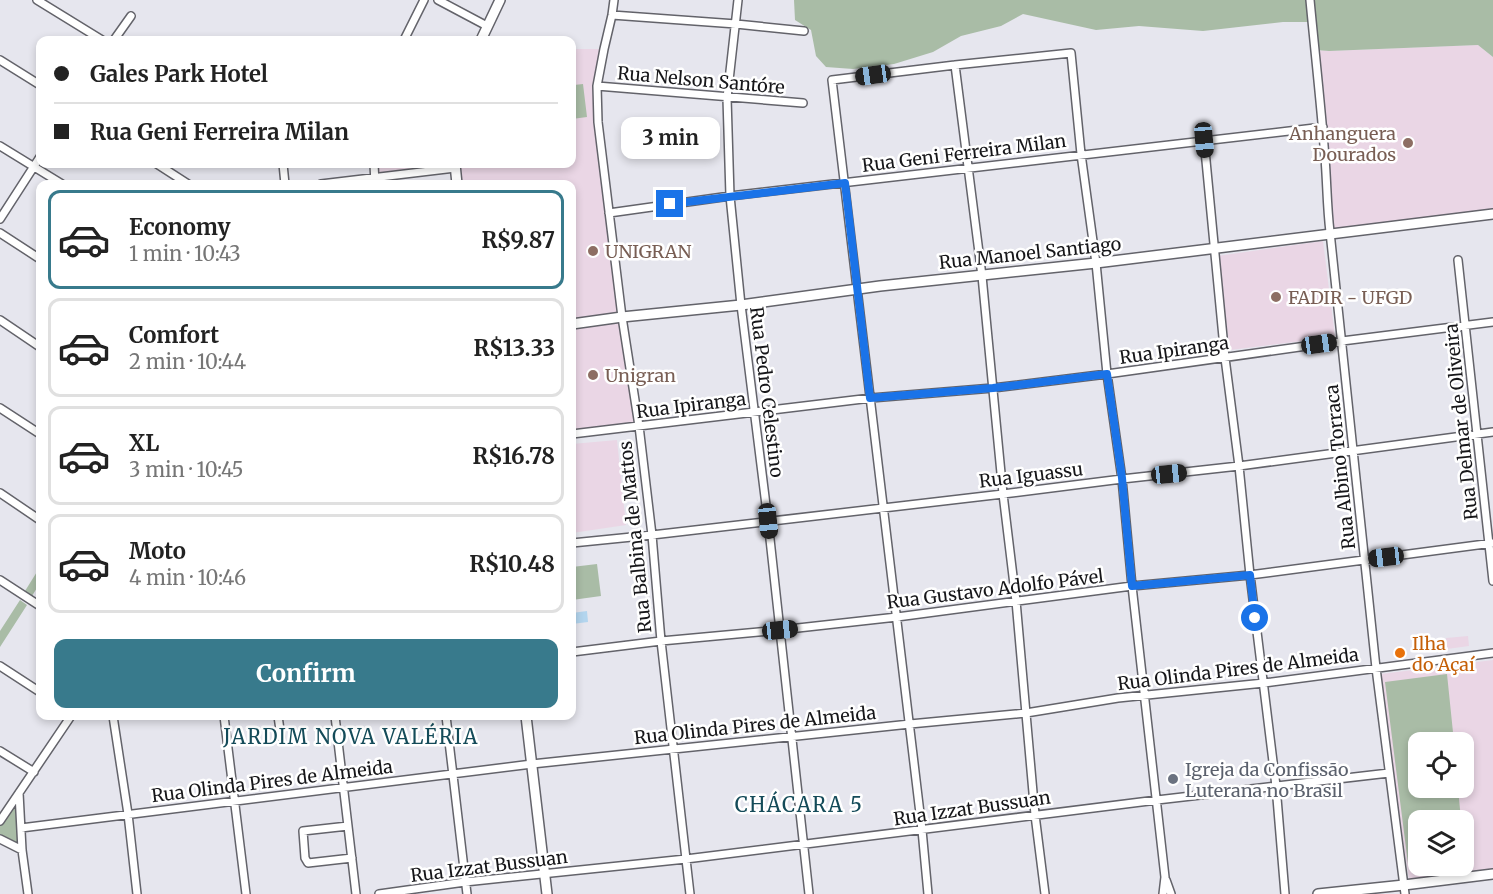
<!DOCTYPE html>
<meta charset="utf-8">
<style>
:root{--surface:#fff;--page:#f6f6f6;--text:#222;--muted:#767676;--line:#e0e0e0;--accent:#387a8c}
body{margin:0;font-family:Merriweather,serif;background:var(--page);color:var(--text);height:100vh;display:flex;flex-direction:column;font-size:22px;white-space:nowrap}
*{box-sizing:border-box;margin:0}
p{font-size:20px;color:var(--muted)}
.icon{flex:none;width:33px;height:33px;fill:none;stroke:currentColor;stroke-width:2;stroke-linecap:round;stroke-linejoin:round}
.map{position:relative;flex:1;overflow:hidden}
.details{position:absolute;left:36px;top:180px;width:540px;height:540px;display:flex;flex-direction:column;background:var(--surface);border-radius:12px;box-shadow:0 3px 9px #0003}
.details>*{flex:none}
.top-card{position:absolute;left:36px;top:36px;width:540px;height:132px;border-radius:12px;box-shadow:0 3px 9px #0003;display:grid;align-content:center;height:132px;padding:0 18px;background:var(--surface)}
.buttons{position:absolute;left:1408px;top:732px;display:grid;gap:12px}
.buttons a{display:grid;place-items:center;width:66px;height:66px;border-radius:12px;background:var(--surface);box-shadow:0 3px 9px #0003;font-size:30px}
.end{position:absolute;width:27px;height:27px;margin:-14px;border:8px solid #1a73e8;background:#fff;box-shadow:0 0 0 3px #fff}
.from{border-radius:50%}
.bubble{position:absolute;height:42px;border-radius:12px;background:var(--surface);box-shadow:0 3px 9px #0003;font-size:20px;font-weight:700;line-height:42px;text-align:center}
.car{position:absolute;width:18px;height:36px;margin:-18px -9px;border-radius:8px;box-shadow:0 0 4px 2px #0007;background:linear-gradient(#222 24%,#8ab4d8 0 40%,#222 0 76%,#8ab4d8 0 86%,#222 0)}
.top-card b{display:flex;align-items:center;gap:21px;height:57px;font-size:22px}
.top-card b+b{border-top:2px solid var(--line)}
.top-card i{width:15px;height:15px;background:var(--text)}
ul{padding:10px 0 0;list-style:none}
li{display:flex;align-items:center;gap:18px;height:99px;margin:0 12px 9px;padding:0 6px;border:3px solid var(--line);border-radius:12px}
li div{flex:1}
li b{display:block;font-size:22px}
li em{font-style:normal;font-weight:700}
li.active{border-color:var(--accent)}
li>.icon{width:54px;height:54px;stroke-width:1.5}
.primary-button{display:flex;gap:12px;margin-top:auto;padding:12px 18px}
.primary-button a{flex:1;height:69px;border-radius:12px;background:var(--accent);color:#fff;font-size:24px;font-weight:700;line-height:69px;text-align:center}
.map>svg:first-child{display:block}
.education{fill:#ead6e5;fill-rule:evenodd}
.green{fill:#a9bca6}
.water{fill:#b3d5ee}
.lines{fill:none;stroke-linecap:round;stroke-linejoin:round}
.street-casing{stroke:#63636a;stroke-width:10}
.secondary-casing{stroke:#63636a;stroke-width:12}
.street{stroke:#fff;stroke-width:7}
.secondary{stroke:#fff;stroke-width:9}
.route{stroke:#1a73e8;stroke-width:8}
.education-dot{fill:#8d6e63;stroke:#fff;stroke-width:2}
.food-dot{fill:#e8710a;stroke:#fff;stroke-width:2}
.worship-dot{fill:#6b7280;stroke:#fff;stroke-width:2}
.labels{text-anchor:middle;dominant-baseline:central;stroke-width:5;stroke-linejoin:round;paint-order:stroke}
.street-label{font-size:18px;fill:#161619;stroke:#fff}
.education-label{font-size:18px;fill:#785e54;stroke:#fff;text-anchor:start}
.food-label{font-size:18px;fill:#c56008;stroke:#fff;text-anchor:start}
.worship-label{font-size:18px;fill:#5b616d;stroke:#fff;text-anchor:start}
.neighbourhood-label{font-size:20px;letter-spacing:1.5px;fill:#144b59;stroke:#fff}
</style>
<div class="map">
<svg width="1493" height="894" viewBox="0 0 1493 894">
<rect width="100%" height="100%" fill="#e6e6ee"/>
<path class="education" d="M1478,45L1493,57V212L1330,232L1316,50L1329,51Z
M572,49H604L597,86L598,122L639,426L572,434V184H457L455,169L374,178V164H572Z
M1323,241L1335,337L1230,350L1217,256Z
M617,440L626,525L572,533V444Z
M1468,636L1469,646L1447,649L1446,638Z
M1493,660V869L1409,879L1393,773L1381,674ZM1419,742H1464V788H1419ZM1419,820H1464V866H1419Z"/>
<path class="green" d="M794,0H1493V57L1478,45L1329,51L1316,50L1312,22H1283L1203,31L1139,26L1096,30L1023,14L1001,26L961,36L933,52L894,64L853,69L826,67L816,56L811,30L795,20Z
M572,61L574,85L583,84L587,117L572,119Z
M597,564L601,596L572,600V567Z
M40,567V583L32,596L25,591Z
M20,600L27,605L0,647V631Z
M1447,674L1454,742H1419V788H1458L1461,820H1419V863L1408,864L1385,682Z
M17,798L19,846L0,834V824Z"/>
<path class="water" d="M587,611L588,622L572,624V613Z"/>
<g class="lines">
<g class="street-casing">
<path id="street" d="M37,0L102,40
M438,0L487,26
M614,0L612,15L604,49L597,86L598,122L622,317L639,426L652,535L661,641L690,894
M738,0L727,98L730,196L741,305L768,521L809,894
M1310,0C1315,53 1321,105 1325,158C1327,183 1327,207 1330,232L1376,668L1405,894
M612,15L736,24L804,31
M114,40L131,16
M404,40L424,0
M0,60L40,85
M955,65L982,276L1003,494L1016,601L1035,815L1045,894
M597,86L803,103
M1204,140L1225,358L1239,466L1250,575L1276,786L1285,894
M0,146L62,184
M157,164L188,184
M283,164L285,184
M374,164L375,184
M321,184L455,168
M609,213L730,196L1323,127
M0,219L40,157
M0,233L40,259
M1458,260L1493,581
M0,320L40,347
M0,408L40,434
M572,434L871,398L993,388L1107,374L1342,341L1493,322
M0,493L40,520
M572,543L652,535L1003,494L1122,479L1239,466L1493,432
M0,580L40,606
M572,652L661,641L780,630L897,617L1132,586L1250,575L1493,543
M0,666L40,692
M113,716L128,814L137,894
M224,716L246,894
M278,716L281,737
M335,716L356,894
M446,716L467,894
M0,751L34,772
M19,793L22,850L28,894
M0,821L71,716
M348,826L303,831L305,858L308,863L352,858
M21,828L532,764L910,724L1026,713L1118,698L1264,683L1493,653
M0,839L22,850
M1166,880L1171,894
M379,894L465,882L686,859L1157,800L1389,773
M928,894L922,830L832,80L955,65L1071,53L1081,154L1096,263L1107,374L1122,479L1132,586L1165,877L1163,894"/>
</g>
<g class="secondary-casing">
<path id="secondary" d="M481,40L500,0
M455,164L457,184
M572,324L622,317L741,305L880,286L1096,263L1493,214
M526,716L547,894
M1318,894L1404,885L1493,874"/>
</g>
<use href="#street" class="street"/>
<use href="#secondary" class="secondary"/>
</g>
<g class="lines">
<path class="route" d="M670,204L845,183L870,398L993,388L1107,374L1122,478L1132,586L1250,575L1255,618"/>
</g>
<g class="education-dot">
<circle cx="1408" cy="143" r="6"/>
<circle cx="593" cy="251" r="6"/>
<circle cx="1276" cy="297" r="6"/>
<circle cx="593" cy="375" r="6"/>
</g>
<circle class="food-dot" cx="1400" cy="653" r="6"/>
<circle class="worship-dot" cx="1173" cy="779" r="6"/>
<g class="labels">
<g class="street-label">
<text transform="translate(701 80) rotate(5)">Rua Nelson Santóre</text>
<text transform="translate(964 153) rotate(-7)">Rua Geni Ferreira Milan</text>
<text transform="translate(1030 253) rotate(-6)">Rua Manoel Santiago</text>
<text transform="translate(1174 350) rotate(-8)">Rua Ipiranga</text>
<text transform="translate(767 392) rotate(83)">Rua Pedro Celestino</text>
<text transform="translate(691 405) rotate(-7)">Rua Ipiranga</text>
<text transform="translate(1461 422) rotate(-96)">Rua Delmar de Oliveira</text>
<text transform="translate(1340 467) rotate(-96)">Rua Albino Torraca</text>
<text transform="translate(1031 475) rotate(-7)">Rua Iguassu</text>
<text transform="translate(635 537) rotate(-96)">Rua Balbina de Mattos</text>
<text transform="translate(995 589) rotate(-7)">Rua Gustavo Adolfo Pável</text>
<text transform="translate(1238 669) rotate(-7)">Rua Olinda Pires de Almeida</text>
<text transform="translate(755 725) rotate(-6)">Rua Olinda Pires de Almeida</text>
<text transform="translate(272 781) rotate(-7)">Rua Olinda Pires de Almeida</text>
<text transform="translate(972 808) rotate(-8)">Rua Izzat Bussuan</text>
<text transform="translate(489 866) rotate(-7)">Rua Izzat Bussuan</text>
</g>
<g class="education-label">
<text x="1396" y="133" text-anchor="end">Anhanguera<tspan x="1396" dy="21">Dourados</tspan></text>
<text x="605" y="251">UNIGRAN</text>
<text x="1288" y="297">FADIR - UFGD</text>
<text x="605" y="375">Unigran</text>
</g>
<g class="food-label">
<text x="1412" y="643">Ilha<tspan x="1412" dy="21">do Açaí</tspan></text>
</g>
<g class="worship-label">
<text x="1185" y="769">Igreja da Confissão<tspan x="1185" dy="21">Luterana no Brasil</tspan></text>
</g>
<g class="neighbourhood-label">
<text x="351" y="736">JARDIM NOVA VALÉRIA</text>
<text x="799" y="804">CHÁCARA 5</text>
</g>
</g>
</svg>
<div class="buttons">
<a><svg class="icon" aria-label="locate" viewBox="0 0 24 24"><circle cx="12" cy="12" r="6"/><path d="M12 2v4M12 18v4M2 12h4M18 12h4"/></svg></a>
<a><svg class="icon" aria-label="layers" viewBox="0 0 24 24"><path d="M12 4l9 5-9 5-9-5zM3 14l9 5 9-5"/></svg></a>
</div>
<i class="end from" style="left:1255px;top:618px"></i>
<i class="end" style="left:670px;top:204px"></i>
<div class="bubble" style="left:621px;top:117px;width:99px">3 min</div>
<i class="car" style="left:873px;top:75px;rotate:262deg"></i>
<i class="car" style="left:1204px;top:140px;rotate:175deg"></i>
<i class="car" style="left:1319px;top:344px;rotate:82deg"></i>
<i class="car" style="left:1169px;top:474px;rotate:84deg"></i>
<i class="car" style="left:768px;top:521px;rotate:174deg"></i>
<i class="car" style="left:1386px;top:557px;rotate:263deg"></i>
<i class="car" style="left:780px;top:630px;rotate:84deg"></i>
<div class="top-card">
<b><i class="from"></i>Gales Park Hotel</b>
<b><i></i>Rua Geni Ferreira Milan</b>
</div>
<section class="details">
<ul>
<li class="active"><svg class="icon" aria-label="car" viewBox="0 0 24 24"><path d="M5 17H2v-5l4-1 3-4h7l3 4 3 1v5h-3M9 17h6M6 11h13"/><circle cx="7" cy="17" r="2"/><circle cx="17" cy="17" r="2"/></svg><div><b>Economy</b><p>1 min · 10:43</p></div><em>R$9.87</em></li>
<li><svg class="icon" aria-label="car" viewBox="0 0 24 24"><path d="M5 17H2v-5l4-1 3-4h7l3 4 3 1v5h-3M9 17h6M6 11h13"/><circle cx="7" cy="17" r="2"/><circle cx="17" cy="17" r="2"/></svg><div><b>Comfort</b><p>2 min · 10:44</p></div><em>R$13.33</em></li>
<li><svg class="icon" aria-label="car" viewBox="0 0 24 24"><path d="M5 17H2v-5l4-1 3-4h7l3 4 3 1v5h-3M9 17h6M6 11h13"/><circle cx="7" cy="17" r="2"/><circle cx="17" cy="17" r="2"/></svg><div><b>XL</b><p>3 min · 10:45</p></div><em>R$16.78</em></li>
<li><svg class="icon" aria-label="car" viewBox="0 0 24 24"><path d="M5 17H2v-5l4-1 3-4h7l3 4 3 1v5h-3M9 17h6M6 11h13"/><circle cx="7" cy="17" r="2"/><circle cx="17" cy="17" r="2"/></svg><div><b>Moto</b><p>4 min · 10:46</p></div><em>R$10.48</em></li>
</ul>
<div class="primary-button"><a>Confirm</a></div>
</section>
</div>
